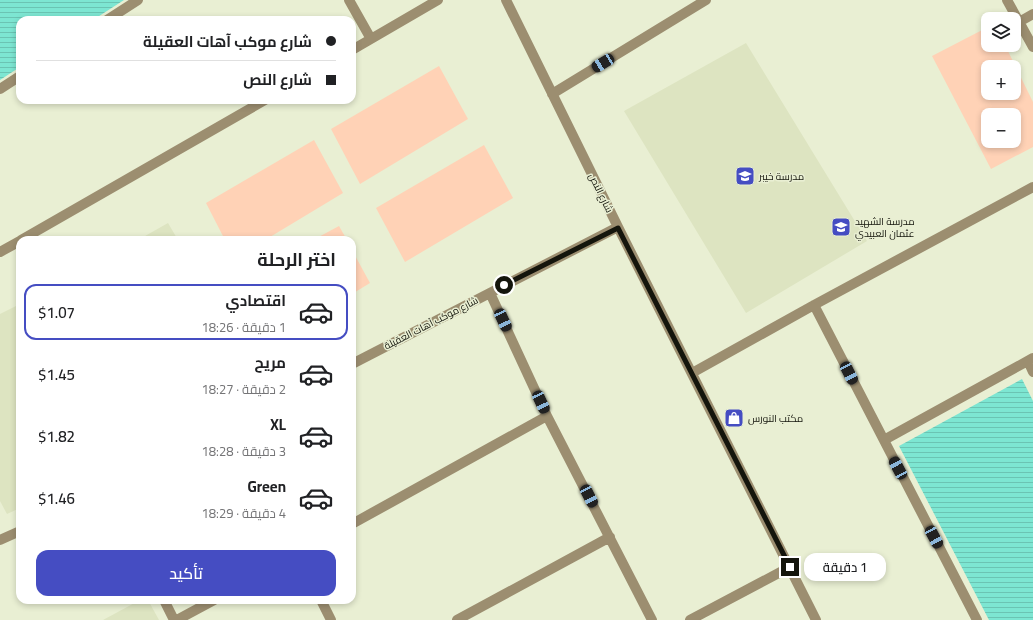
<!DOCTYPE html>
<html lang="ar">
<meta charset="utf-8">
<style>
:root{--surface:#fff;--page:#f2f2f2;--text:#202124;--muted:#757577;--line:#e0e0e0;--accent:#454dc2}
body{margin:0;font-family:Georgia,Cairo,serif;background:var(--page);color:var(--text);direction:rtl;height:100vh;display:flex;flex-direction:column;font-size:15px;white-space:nowrap}
*{box-sizing:border-box;margin:0}
p{font-size:13px;color:var(--muted)}
.icon{flex:none;width:22px;height:22px;fill:none;stroke:currentColor;stroke-width:2;stroke-linecap:round;stroke-linejoin:round}
.map{position:relative;flex:1;overflow:hidden;direction:ltr}
.details{position:absolute;left:16px;top:236px;width:340px;height:368px;display:flex;flex-direction:column;background:var(--surface);border-radius:12px;box-shadow:0 2px 6px #0003;direction:rtl}
.details>*{flex:none}
.guide{position:absolute;left:16px;top:16px;width:340px;height:88px;border-radius:12px;box-shadow:0 2px 6px #0003;direction:rtl;display:grid;align-content:center;height:88px;padding:0 20px;background:var(--surface)}
.controls{position:absolute;left:981px;top:12px;display:grid;gap:8px}
.controls a{display:grid;place-items:center;width:40px;height:40px;border-radius:8px;background:var(--surface);box-shadow:0 2px 6px #0003;font-size:20px}
.end{position:absolute;width:18px;height:18px;margin:-9px;border:5px solid #14150c;background:#fff;box-shadow:0 0 0 2px #fff}
.from{border-radius:50%}
.bubble{position:absolute;height:28px;border-radius:12px;background:var(--surface);box-shadow:0 2px 6px #0003;font-size:13px;font-weight:600;line-height:28px;text-align:center;direction:rtl}
.car{position:absolute;width:12px;height:24px;margin:-12px -6px;border-radius:5px;box-shadow:0 0 3px 1px #0007;background:linear-gradient(#222 24%,#8ab4d8 0 40%,#222 0 76%,#8ab4d8 0 86%,#222 0)}
.guide b{display:flex;align-items:center;gap:14px;height:38px;font-size:15px}
.guide b+b{border-top:1px solid var(--line)}
.guide i{width:10px;height:10px;background:var(--text)}
ul{padding:0;list-style:none}
li{display:flex;align-items:center;gap:12px;height:56px;margin:0 8px 6px;padding:0 12px;border:2px solid transparent;border-radius:12px}
li div{flex:1}
li b{display:block;font-size:15px}
li em{font-style:normal;font-weight:600}
li.current{border-color:var(--accent)}
li>.icon{width:36px;height:36px;stroke-width:1.5}
h2{padding:0 20px;font-size:18px;line-height:48px}
.primary-button{display:flex;gap:8px;margin-top:auto;padding:8px 20px}
.primary-button a{flex:1;height:46px;border-radius:12px;background:var(--accent);color:#fff;font-size:16px;font-weight:600;line-height:46px;text-align:center}
.map>svg:first-child{display:block}
.built{fill:#dde4c1}
.pitch{fill:#ffd2b6;fill-rule:evenodd}
.water{fill:url(#water-rules)}
.lines{fill:none;stroke-linecap:round;stroke-linejoin:round}
.minor{stroke:#9c8e70;stroke-width:10}
.route{stroke:#14150c;stroke-width:5}
.labels{text-anchor:middle;dominant-baseline:central;stroke-width:3;stroke-linejoin:round;paint-order:stroke}
.poi-label{font-size:10px;fill:#14150c;stroke:#e9efd3;text-anchor:start}
.street-label{font-size:10px;fill:#14150c;stroke:#e9efd3}
</style>
<div class="map">
<svg width="1033" height="620" viewBox="0 0 1033 620">
<defs>
<pattern id="water-rules" width="6" height="5" patternUnits="userSpaceOnUse"><rect width="6" height="5" fill="#7de6d2"/><path d="M0 2.5h6" fill="none" stroke="#6bc4b3"/></pattern>
</defs>
<rect width="100%" height="100%" fill="#e9efd3"/>
<path class="built" d="M746,43L867,241L746,313L624,111Z
M168,223L178,240H138Z
M20,304V508L7,514L0,501V314Z
M140,600H148L159,620H103Z"/>
<path class="pitch" d="M988,27V45H1005L1033,102V147L991,169L932,56ZM988,67H1014V93H988ZM988,115H1014V141H988Z
M439,66L468,119L360,184L331,129Z
M314,140L343,193L265,240H225L206,203Z
M484,145L513,198L405,262L376,208Z
M339,226L347,240H313Z
M352,250L370,283L352,294Z"/>
<path class="water" d="M0,0H124L93,20H20V67L0,80Z
M1022,379L1033,401V620H989L899,446Z"/>
<g class="lines">
<path class="minor" d="M349,0L371,39
M506,0L618,227L816,620
M1007,0L1033,47
M107,20L138,0
M1019,22L1033,14
M352,50L438,0
M0,89L20,76
M552,94L706,0
M21,240L265,100
M0,252L20,241
M490,293L547,416L652,620
M814,305L977,620
M1028,361L1033,372
M352,364L618,227
M692,373L814,305L1033,187
M884,440L1033,358
M352,524L547,416
M0,540L20,531
M164,600L174,620
M321,600L331,620
M177,620L214,600
M457,620L610,537
M690,620L790,567"/>
</g>
<g class="lines">
<path class="route" d="M504,285L618,228L790,567"/>
</g>
<defs>
<g id="school-square" transform="scale(1)"><rect x="-9" y="-9" width="18" height="18" rx="4" fill="#454dc2" stroke="#e9efd3"/><path d="M0-5L7-2L0 1L-7-2ZM-4 1L0 2.5L4 1V4Q0 6-4 4Z" fill="#fff"/></g>
<g id="shop-square" transform="scale(1)"><rect x="-9" y="-9" width="18" height="18" rx="4" fill="#454dc2" stroke="#e9efd3"/><path d="M-5-2.5h2.3a2.7 3.5 0 0 1 5.4 0H5L5.5 6h-11ZM-1.5-2.5h3a1.5 2.3 0 0 0-3 0Z" fill="#fff"/></g>
</defs>
<g fill-rule="evenodd">
<use href="#school-square" x="745" y="176"/>
<use href="#school-square" x="841" y="227"/>
<use href="#shop-square" x="734" y="418"/>
</g>
<g class="labels">
<g class="poi-label">
<text x="759" y="176">مدرسة خيبر</text>
<text x="855" y="221">مدرسة الشهيد<tspan x="855" dy="12">عثمان العبيدي</tspan></text>
<text x="748" y="418">مكتب النورس</text>
</g>
<g class="street-label">
<text transform="translate(601 193) rotate(64)">شارع النص</text>
<text transform="translate(431 323) rotate(-27)">شارع موكب آهات العقيلة</text>
</g>
</g>
</svg>
<div class="controls">
<a><svg class="icon" aria-label="layers" viewBox="0 0 24 24"><path d="M12 4l9 5-9 5-9-5zM3 14l9 5 9-5"/></svg></a>
<a>+</a>
<a>−</a>
</div>
<i class="end from" style="left:504px;top:285px"></i>
<i class="end" style="left:790px;top:567px"></i>
<div class="bubble" style="left:804px;top:553px;width:82px">1 دقيقة</div>
<i class="car" style="left:603px;top:63px;rotate:239deg"></i>
<i class="car" style="left:503px;top:320px;rotate:155deg"></i>
<i class="car" style="left:849px;top:373px;rotate:153deg"></i>
<i class="car" style="left:541px;top:402px;rotate:155deg"></i>
<i class="car" style="left:898px;top:468px;rotate:332deg"></i>
<i class="car" style="left:589px;top:496px;rotate:153deg"></i>
<i class="car" style="left:934px;top:537px;rotate:152deg"></i>
<div class="guide">
<b><i class="from"></i>شارع موكب آهات العقيلة</b>
<b><i></i>شارع النص</b>
</div>
<section class="details">
<h2>اختر الرحلة</h2>
<ul>
<li class="current"><svg class="icon" aria-label="car" viewBox="0 0 24 24"><path d="M5 17H2v-5l4-1 3-4h7l3 4 3 1v5h-3M9 17h6M6 11h13"/><circle cx="7" cy="17" r="2"/><circle cx="17" cy="17" r="2"/></svg><div><b>اقتصادي</b><p>1 دقيقة · 18:26</p></div><em>$1.07</em></li>
<li><svg class="icon" aria-label="car" viewBox="0 0 24 24"><path d="M5 17H2v-5l4-1 3-4h7l3 4 3 1v5h-3M9 17h6M6 11h13"/><circle cx="7" cy="17" r="2"/><circle cx="17" cy="17" r="2"/></svg><div><b>مريح</b><p>2 دقيقة · 18:27</p></div><em>$1.45</em></li>
<li><svg class="icon" aria-label="car" viewBox="0 0 24 24"><path d="M5 17H2v-5l4-1 3-4h7l3 4 3 1v5h-3M9 17h6M6 11h13"/><circle cx="7" cy="17" r="2"/><circle cx="17" cy="17" r="2"/></svg><div><b>XL</b><p>3 دقيقة · 18:28</p></div><em>$1.82</em></li>
<li><svg class="icon" aria-label="car" viewBox="0 0 24 24"><path d="M5 17H2v-5l4-1 3-4h7l3 4 3 1v5h-3M9 17h6M6 11h13"/><circle cx="7" cy="17" r="2"/><circle cx="17" cy="17" r="2"/></svg><div><b>Green</b><p>4 دقيقة · 18:29</p></div><em>$1.46</em></li>
</ul>
<div class="primary-button"><a>تأكيد</a></div>
</section>
</div>
